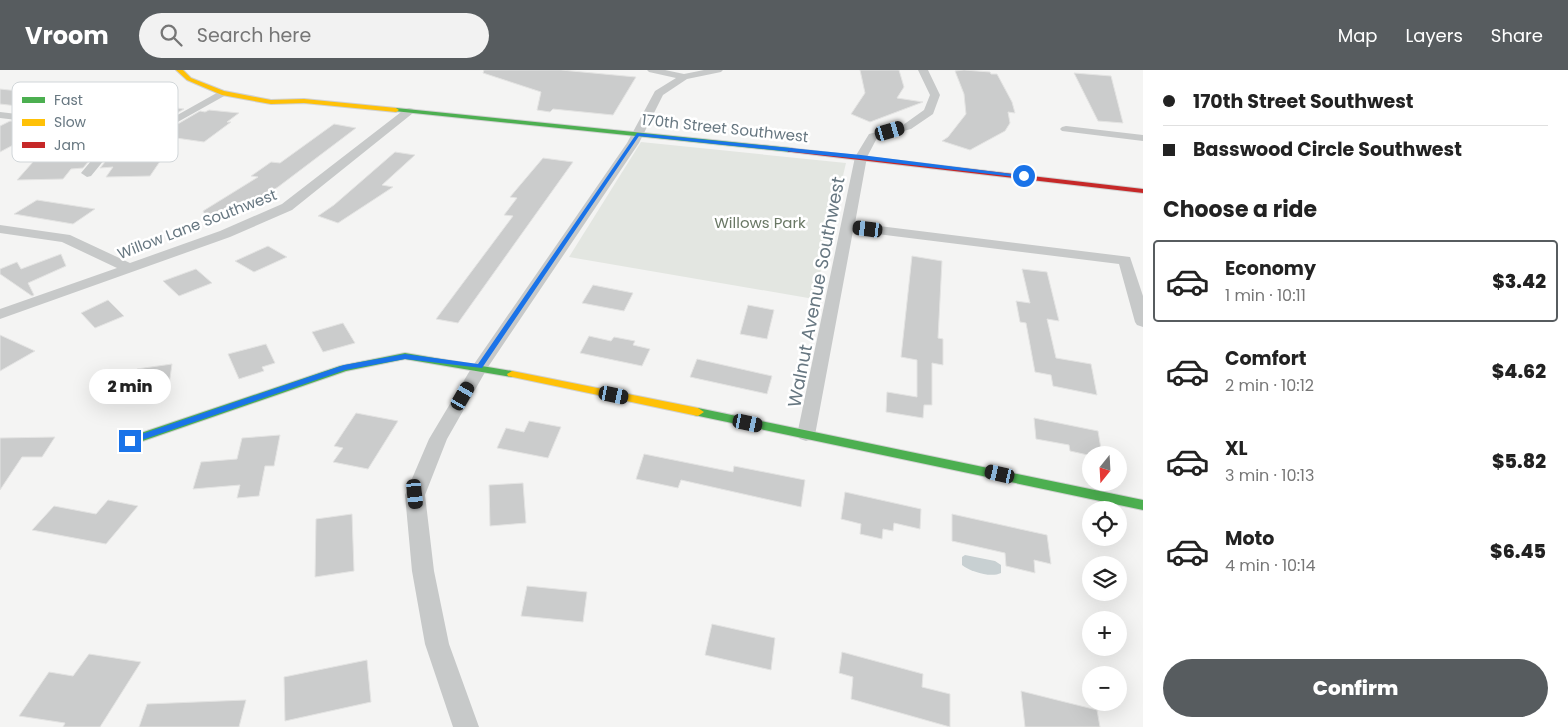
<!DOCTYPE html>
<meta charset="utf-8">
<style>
:root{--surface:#fff;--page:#f2f2f2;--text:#222;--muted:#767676;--line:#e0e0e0;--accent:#575c5f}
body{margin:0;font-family:Poppins,sans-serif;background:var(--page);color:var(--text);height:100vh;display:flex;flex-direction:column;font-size:19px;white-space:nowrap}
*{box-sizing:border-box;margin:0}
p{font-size:16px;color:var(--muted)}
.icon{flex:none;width:28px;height:28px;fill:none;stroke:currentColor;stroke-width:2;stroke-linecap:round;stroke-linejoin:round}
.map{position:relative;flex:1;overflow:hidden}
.side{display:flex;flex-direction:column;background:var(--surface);width:425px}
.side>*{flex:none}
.hud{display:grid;align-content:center;height:110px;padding:0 20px;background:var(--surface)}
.needle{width:32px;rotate:198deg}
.fabs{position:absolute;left:1082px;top:376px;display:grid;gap:10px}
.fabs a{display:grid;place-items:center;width:45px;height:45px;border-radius:50%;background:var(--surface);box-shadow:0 5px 20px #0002;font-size:25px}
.end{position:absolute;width:22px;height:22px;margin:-11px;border:6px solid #1a73e8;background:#fff;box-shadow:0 0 0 2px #fff}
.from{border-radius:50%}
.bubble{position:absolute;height:35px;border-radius:18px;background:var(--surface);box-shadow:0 5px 20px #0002;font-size:16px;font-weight:800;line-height:35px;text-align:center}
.car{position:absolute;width:15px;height:30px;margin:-15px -8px;border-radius:6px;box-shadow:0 0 4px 1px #0007;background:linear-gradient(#222 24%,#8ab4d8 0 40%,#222 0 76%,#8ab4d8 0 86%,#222 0)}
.hud b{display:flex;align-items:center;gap:18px;height:48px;font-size:19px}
.hud b+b{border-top:1px solid var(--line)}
.hud i{width:12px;height:12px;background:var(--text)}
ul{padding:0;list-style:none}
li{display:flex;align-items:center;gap:15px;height:82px;margin:0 10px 8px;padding:0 10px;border:2px solid transparent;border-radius:5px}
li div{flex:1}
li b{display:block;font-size:19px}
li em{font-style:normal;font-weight:800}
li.selected{border-color:var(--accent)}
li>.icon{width:45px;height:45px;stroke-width:1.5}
h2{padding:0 20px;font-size:22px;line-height:60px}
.primary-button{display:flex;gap:10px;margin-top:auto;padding:10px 20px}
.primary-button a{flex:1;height:58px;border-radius:30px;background:var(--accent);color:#fff;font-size:20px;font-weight:800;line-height:58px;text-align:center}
header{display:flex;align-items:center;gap:30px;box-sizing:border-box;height:70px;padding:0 25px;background:var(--accent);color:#fff}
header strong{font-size:24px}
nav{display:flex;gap:28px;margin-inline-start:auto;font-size:18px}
.search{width:350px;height:45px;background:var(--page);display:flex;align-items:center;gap:12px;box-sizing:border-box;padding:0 18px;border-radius:28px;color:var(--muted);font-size:19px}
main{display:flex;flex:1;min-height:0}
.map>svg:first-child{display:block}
.green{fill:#e3e6e1}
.water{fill:#c8d0d2}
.building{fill:#cbcccc;stroke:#e4e4e3}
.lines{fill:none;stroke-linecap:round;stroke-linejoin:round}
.fast-casing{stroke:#d0d1d1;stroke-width:2}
.slow-casing{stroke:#d0d1d1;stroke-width:2}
.jam-casing{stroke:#d0d1d1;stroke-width:2}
.street{fill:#c7c9c9;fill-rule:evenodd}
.fast{fill:#4caf50;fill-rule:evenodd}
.slow{fill:#ffc107;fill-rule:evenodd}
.jam{fill:#c62828;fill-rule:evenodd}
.route{fill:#1a73e8}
.labels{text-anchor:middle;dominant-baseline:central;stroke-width:5;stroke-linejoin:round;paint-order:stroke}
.far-street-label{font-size:15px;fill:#677781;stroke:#fff}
.far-park-label{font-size:15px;fill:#6a7865;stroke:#fff}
.street-label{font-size:18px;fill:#677781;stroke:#fff}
.key{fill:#fff;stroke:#d1d6d9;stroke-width:1}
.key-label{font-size:14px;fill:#677781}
</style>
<header>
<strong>Vroom</strong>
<div class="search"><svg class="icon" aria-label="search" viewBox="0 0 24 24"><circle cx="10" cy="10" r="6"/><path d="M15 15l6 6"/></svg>Search here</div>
<nav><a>Map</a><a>Layers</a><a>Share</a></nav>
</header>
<main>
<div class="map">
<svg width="1143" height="657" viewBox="0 0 1143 657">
<rect width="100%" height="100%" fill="#f4f4f3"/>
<path class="green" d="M641,72L846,93L814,229L569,187Z"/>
<path class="water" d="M965,485L995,491L1001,495V503C991,508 971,502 962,495V487Z"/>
<path class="building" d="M484,0H561L636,7L613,45L553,39L550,42L537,40L541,22L483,3Z
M860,0H899L904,17L897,28L923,32L870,52L851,44L865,23Z
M964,0L990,2L991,4H997L1012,32L1015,43L1008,42L1010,53L1005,61L970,80L942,71L948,67L966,44L964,24L955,1Z
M1074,3L1111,6L1123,53L1098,51Z
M0,19L123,32L126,31L184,39L156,55L101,52L72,49L81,38L64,48L25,43L34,38L0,34Z
M209,40L239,43L227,52H231L204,72L176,68L150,106L106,107L113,97L100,98L115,80L148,70L150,64L159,65L200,41L205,42Z
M10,51L49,56L0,82V56Z
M334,54L356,58L278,117L253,133L249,132L207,148L203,141L258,107L251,106L271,92L280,93Z
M64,57L134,64L106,71L83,98L71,99L63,109L17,110Z
M395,82L415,85L382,115L393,117L338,153L318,146L334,135Z
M543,88L573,92L458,253L436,249L513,146L504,145L517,128L510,127Z
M37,130L95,139L73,154L14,144Z
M268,176L287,187L254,202L235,191Z
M61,184L66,196L28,213L34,225L32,226L0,204V199L17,192L21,199Z
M912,186L942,191L938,268L943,269V295L932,293V335H924L923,348L886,342L887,322L917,327V290L901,287Z
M196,199L212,213L179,226L163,211Z
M1022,199L1047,202L1059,251L1047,249L1056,288L1091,294L1097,325L1053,316L1051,305L1035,302L1026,253L1020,252L1016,231L1030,233Z
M593,215L633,223L624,241L582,233Z
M108,230L124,246L95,258L81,243Z
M748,235L774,240L767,269L740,264Z
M343,253L355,273L323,282L312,262Z
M0,265L35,281L0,301Z
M589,266L611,271L614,267L635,271L633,275L650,279L642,296L580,283Z
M266,274L275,293L262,297L264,301L239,309L228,284Z
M697,289L772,306L767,324L690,307Z
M172,294L169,315L133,320L137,299Z
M356,343L398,351L368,399L333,392L343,378L334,376Z
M1034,348L1098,361L1102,385H1088L1070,381L1069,375L1036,369Z
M529,351L561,357L548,388L497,378L506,358L524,362Z
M280,365L274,396H265L259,426L237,428L240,415L193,419L201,392L237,389L242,368Z
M55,367L42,387H22L0,420V368Z
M644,384L733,402L734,396L805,410L801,437L681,410L678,418L636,409Z
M523,413L526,453L490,456L489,415Z
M845,422L921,439L920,459L894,453L893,461L883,459L882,469L860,464L861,454L841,449Z
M108,430L138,436L106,474L32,460L54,436L96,444Z
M352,444L354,501L315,507L316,449Z
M952,444L1047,465L1051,494L1034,490L1035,503L1006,496L1005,483L952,471Z
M527,516L587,522L583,552L521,546Z
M712,554L775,568L771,600L705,585Z
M842,582L923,604L922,617L950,624V657L851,629L853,607L839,603Z
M89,584L141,592L100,657H63L65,653L19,646L49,602L73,606Z
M367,590L371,632L285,651L284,607Z
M1021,621L1097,640L1100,657H1025Z
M246,630L239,657H139L147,634Z"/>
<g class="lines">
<g class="fast-casing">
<path id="fast" d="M396,38L791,78L795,80L791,82L394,41V39Z
M405,283L512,301L517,304L512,307L405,289L346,301L134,374H126L124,371L126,368L340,296Z
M698,338L1143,430V440L694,345L692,342Z"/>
</g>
<g class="slow-casing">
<path id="slow" d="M176,0H183L191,8L224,21L271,30L304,29L396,38L399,40L396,42L304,33L271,34L222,25L187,10Z
M512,301L698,338L704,342L698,346L508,306L507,304Z"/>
</g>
<g class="jam-casing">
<path id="jam" d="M788,78L1143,119V123L791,82H788Z"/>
</g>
<path class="street" d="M647,0H665L684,4L704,0H723L721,2L687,9L663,25L639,73L488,297L447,369L425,425L434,501L449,574L479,657H453L425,574L412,501L405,425L429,369L472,297L627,73L655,21L676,8L649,2Z
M918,0H928L940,25L933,44L911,59L877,68L867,87L855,153L1130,187L1143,226V257L1137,255L1135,252L1119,194L853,161L815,365L812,369L806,371L800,369L797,365L855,87L869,64L903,55L924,40L930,25Z
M222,20L227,23L226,25L158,63L101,60L0,48V42L101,54L156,57Z
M409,38L413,39L414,41L413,43L292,140L230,167L0,249V239L117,198L62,172L0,163V155L70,165L130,193L220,161L282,134L405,39Z
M1066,56L1143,65V71L1062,61L1060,59L1062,57Z
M143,63L147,64L149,66L147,68L114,78L91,106L87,107L81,103L106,73Z"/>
<use href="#fast" class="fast"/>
<use href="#slow" class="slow"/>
<use href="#jam" class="jam"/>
</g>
<path class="route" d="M637,63L861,85L1027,106L1024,108L861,89L639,66L482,298L405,289L345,300L133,373L130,374L126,371L127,369L344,295L405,284L478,294Z"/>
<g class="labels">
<g class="far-street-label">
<text transform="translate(725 58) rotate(6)">170th Street Southwest</text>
<text transform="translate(197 154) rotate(-21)">Willow Lane Southwest</text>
</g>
<g class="far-park-label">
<text x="760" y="152">Willows Park</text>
</g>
<g class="street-label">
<text transform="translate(816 222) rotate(-79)">Walnut Avenue Southwest</text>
</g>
</g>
<rect x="12" y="12" width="166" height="80" rx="8" class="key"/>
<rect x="22" y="27" width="23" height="6" fill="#4caf50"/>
<rect x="22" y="49" width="23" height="7" fill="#ffc107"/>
<rect x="22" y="72" width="23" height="6" fill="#c62828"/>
<g class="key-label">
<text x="54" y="35">Fast</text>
<text x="54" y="57">Slow</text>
<text x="54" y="80">Jam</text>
</g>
</svg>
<div class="fabs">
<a><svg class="needle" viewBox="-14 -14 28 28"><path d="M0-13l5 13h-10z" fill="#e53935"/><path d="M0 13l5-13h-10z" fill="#767676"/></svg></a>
<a><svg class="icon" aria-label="locate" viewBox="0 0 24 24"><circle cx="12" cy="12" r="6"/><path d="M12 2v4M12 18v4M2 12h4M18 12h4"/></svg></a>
<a><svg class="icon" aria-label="layers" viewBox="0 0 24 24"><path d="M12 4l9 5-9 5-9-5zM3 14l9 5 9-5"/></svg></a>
<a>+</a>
<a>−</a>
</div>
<i class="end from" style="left:1024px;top:106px"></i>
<i class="end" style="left:130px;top:371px"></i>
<div class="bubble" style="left:89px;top:299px;width:82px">2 min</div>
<i class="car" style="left:890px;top:61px;rotate:74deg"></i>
<i class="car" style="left:868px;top:159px;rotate:277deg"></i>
<i class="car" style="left:614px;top:325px;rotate:102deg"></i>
<i class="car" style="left:463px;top:326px;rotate:30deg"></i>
<i class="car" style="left:748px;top:353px;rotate:102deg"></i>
<i class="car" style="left:1000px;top:404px;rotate:283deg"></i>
<i class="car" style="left:415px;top:424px;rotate:174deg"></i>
</div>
<section class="side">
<div class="hud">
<b><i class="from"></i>170th Street Southwest</b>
<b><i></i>Basswood Circle Southwest</b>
</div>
<h2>Choose a ride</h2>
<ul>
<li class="selected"><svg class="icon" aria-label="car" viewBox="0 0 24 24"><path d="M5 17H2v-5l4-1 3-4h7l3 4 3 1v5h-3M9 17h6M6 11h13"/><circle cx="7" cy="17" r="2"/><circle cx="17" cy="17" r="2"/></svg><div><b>Economy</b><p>1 min · 10:11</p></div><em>$3.42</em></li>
<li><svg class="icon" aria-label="car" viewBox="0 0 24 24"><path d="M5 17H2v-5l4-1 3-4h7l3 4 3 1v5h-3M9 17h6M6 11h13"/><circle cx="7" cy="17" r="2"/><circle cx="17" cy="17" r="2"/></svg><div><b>Comfort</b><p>2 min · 10:12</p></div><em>$4.62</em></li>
<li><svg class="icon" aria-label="car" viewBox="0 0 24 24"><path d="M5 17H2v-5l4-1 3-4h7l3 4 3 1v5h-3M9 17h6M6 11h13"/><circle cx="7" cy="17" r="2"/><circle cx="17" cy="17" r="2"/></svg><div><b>XL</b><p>3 min · 10:13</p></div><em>$5.82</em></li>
<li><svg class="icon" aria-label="car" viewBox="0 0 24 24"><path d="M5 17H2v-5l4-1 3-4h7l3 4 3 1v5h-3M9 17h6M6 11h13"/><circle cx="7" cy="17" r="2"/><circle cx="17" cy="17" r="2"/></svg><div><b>Moto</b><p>4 min · 10:14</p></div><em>$6.45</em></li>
</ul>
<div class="primary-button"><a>Confirm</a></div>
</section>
</main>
